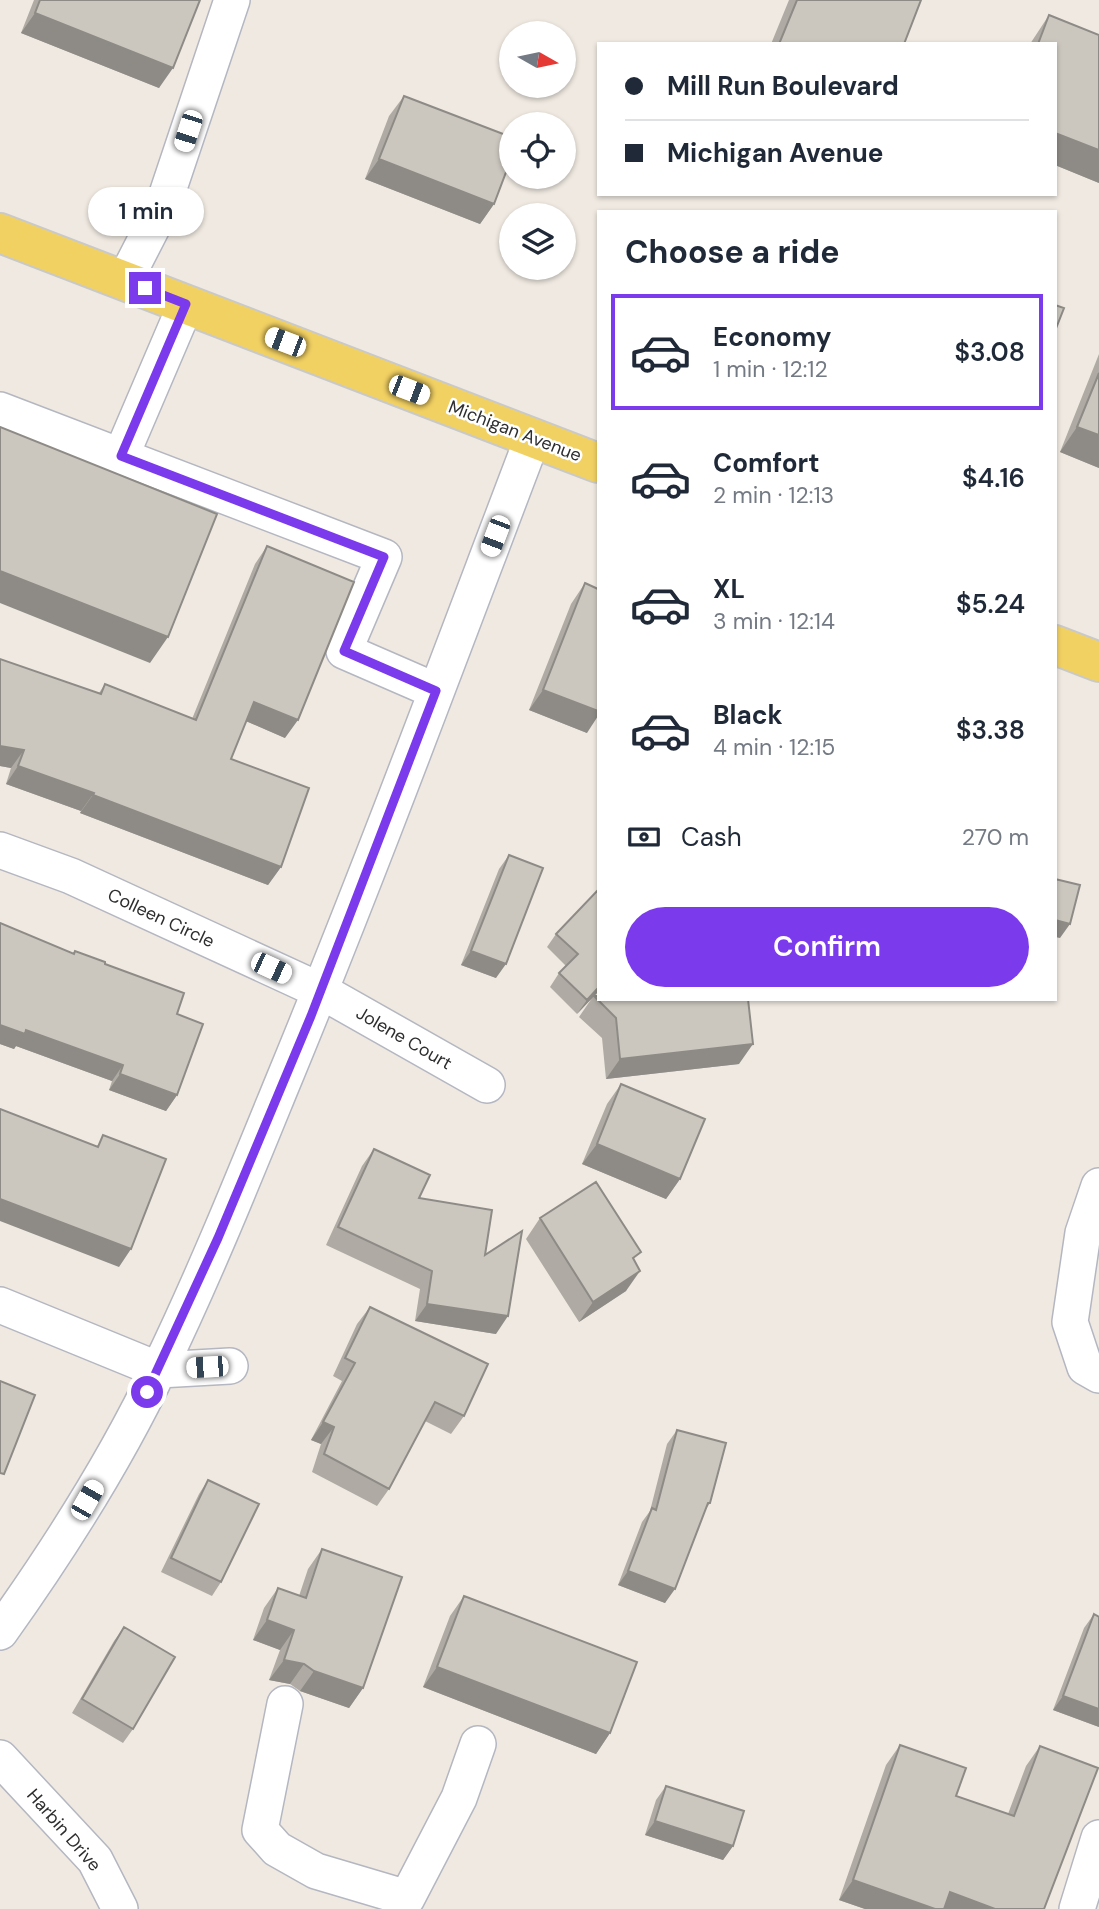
<!DOCTYPE html>
<meta charset="utf-8">
<style>
:root{--surface:#fff;--page:#f6f6f7;--text:#1f2937;--muted:#747a83;--line:#e0e1e3;--accent:#7c3aed}
body{margin:0;font-family:"DM Sans",sans-serif;background:var(--page);color:var(--text);height:100vh;display:flex;flex-direction:column;font-size:26px;white-space:nowrap}
*{box-sizing:border-box;margin:0}
p{font-size:23px;color:var(--muted)}
.icon{flex:none;width:38px;height:38px;fill:none;stroke:currentColor;stroke-width:2;stroke-linecap:round;stroke-linejoin:round}
.map{position:relative;flex:1;overflow:hidden}
.sheet{position:absolute;left:597px;top:210px;width:460px;height:791px;display:flex;flex-direction:column;background:var(--surface);border-radius:0px;box-shadow:0 2px 5px #0004}
.sheet>*{flex:none}
.banner{position:absolute;left:597px;top:42px;width:460px;height:154px;border-radius:0px;box-shadow:0 2px 5px #0004;display:grid;align-content:center;height:154px;padding:0 28px;background:var(--surface)}
.needle{width:46px;rotate:99deg}
.buttons{position:absolute;left:499px;top:21px;display:grid;gap:14px}
.buttons a{display:grid;place-items:center;width:77px;height:77px;border-radius:50%;background:var(--surface);box-shadow:0 2px 5px #0004;font-size:35px}
.end{position:absolute;width:32px;height:32px;margin:-16px;border:9px solid #7c3aed;background:#fff;box-shadow:0 0 0 4px #fff}
.from{border-radius:50%}
.bubble{position:absolute;height:49px;border-radius:24px;background:var(--surface);box-shadow:0 2px 5px #0004;font-size:23px;font-weight:600;line-height:49px;text-align:center}
.car{position:absolute;width:21px;height:42px;margin:-21px -10px;border-radius:9px;box-shadow:0 0 5px 2px #0007;background:linear-gradient(#fff 24%,#345 0 40%,#fff 0 76%,#345 0 86%,#fff 0)}
.banner b{display:flex;align-items:center;gap:24px;height:66px;font-size:26px}
.banner b+b{border-top:2px solid var(--line)}
.banner i{width:18px;height:18px;background:var(--text)}
ul{padding:0;list-style:none}
li{display:flex;align-items:center;gap:21px;height:116px;margin:0 14px 10px;padding:0 14px;border:4px solid transparent;border-radius:0px}
li div{flex:1}
li b{display:block;font-size:26px}
li em{font-style:normal;font-weight:600}
li.selected{border-color:var(--accent)}
li>.icon{width:63px;height:63px;stroke-width:1.5}
h2{padding:0 28px;font-size:32px;line-height:84px}
.pay{display:flex;align-items:center;gap:18px;height:77px;padding:0 28px;font-size:26px}
.pay p{margin-inline-start:auto}
.action{display:flex;gap:14px;margin-top:auto;padding:14px 28px}
.action a{flex:1;height:80px;border-radius:42px;background:var(--accent);color:#fff;font-size:28px;font-weight:600;line-height:80px;text-align:center}
.map>svg:first-child{display:block}
.lines{fill:none;stroke-linecap:round;stroke-linejoin:round}
.minor-casing{stroke:#b4b7c1;stroke-width:38}
.major-casing{stroke:#c9c9c9;stroke-width:42}
.minor{stroke:#fff;stroke-width:35}
.major{stroke:#f2d163;stroke-width:38}
.wall{fill:#afaba4}
.shaded-wall{fill:#8e8b86}
.building{fill:#cbc7bf;stroke:#8e8b86;stroke-width:2}
.route{stroke:#7c3aed;stroke-width:9}
.labels{text-anchor:middle;dominant-baseline:central;stroke-width:5;stroke-linejoin:round;paint-order:stroke}
.street-label{font-size:18px;fill:#2e2e2e;stroke:#fff}
</style>
<div class="map">
<svg width="1099" height="1909" viewBox="0 0 1099 1909">
<rect width="100%" height="100%" fill="#efe9e1"/>
<g class="lines">
<g class="minor-casing">
<path id="minor" d="M125,280L163,206L232,0
M0,410L384,557L344,651L436,691
M121,456L186,304
M0,850L71,876L321,991L487,1085
M1099,1186L1083,1233L1070,1322L1085,1367L1099,1375
M0,1305L159,1370L230,1366
M0,1632C60,1548 116,1460 160,1367C204,1276 242,1182 280,1089C369,874 450,655 533,437
M285,1704L260,1830L277,1849L316,1871L407,1898
M0,1758L95,1860L120,1909
M407,1898L459,1798L478,1744
M1077,1909L1099,1838"/>
</g>
<g class="major-casing">
<path id="major" d="M0,233L598,463
M1055,645L1099,662"/>
</g>
<use href="#minor" class="minor"/>
<use href="#major" class="major"/>
</g>
<path class="wall" d="M34,0H200L159,88L21,33Z
M789,0H921L904,44H771Z
M1049,15L1099,183L1055,165V44H1030Z
M404,96L494,204L480,224L365,179L389,116Z
M1099,354V468L1060,452Z
M267,546L285,738L246,721L231,759L281,867L268,885L80,813L81,811L6,784L11,768L0,766V659L99,693L105,684L192,719L255,564Z
M585,583L587,733L529,710L571,604Z
M509,855L496,978L461,965L499,869Z
M598,890V992L594,996L739,1064L606,1079L602,1038L579,1017L592,998L577,1014L550,987L559,973L566,966L547,947L556,934Z
M0,923L73,954L75,951L105,964L177,1014V1095L166,1111L109,1090L112,1081L16,1046L14,1049L0,1044Z
M621,1084L680,1179L666,1199L582,1164L607,1104Z
M374,1149L419,1198L485,1255L496,1334L415,1321L420,1289L326,1245L362,1166Z
M540,1218L635,1262L626,1291L579,1322L526,1239Z
M370,1307L464,1416L451,1434L425,1421L389,1489L377,1506L312,1472L321,1444L311,1440L342,1381L333,1376L357,1324Z
M677,1430L710,1503L704,1512L665,1603L618,1585L642,1522L650,1511L667,1444Z
M208,1480L221,1582L212,1596L161,1572L199,1494Z
M322,1549L363,1688L349,1708L300,1691L290,1684L269,1680L280,1650L253,1640L264,1608L278,1588L299,1596L308,1569Z
M464,1596L610,1733L596,1754L423,1687L450,1616Z
M1094,1614L1099,1617V1727L1053,1710L1084,1628Z
M124,1627L133,1729L123,1743L72,1713L114,1641Z
M900,1745L956,1796L1008,1814L1026,1766L1040,1746L1044,1909H865L839,1900L886,1765Z
M666,1786L733,1846L723,1860L645,1835L656,1800Z"/>
<path class="shaded-wall" d="M35,13L173,68L159,88L21,33Z
M1055,133L1099,150V183L1055,165Z
M379,159L494,204L480,224L365,179Z
M1077,427L1099,435V468L1060,452Z
M0,571L168,637L150,663L0,603Z
M543,690L598,711V716L587,733L529,710Z
M254,702L298,720L285,738L241,719Z
M0,746L24,750L11,768L0,766Z
M18,766L94,793L81,811L6,784Z
M93,795L281,867L268,885L80,813Z
M1055,920L1070,924L1060,938L1055,937Z
M471,951L506,964L496,978L461,965Z
M598,988V992L577,1014L587,1000Z
M0,1025L26,1030L123,1065L112,1081L16,1046L14,1049L0,1044Z
M753,1044L739,1064L606,1079L620,1059Z
M120,1074L177,1095L166,1111L109,1090Z
M597,1144L680,1179L666,1199L582,1164Z
M0,1199L131,1249L119,1267L0,1221Z
M640,1271L626,1291L579,1322L593,1302Z
M427,1304L508,1316L496,1334L415,1321Z
M323,1422L334,1427L321,1444L311,1440Z
M628,1571L675,1589L665,1603L618,1585Z
M267,1620L294,1630L280,1650L253,1640Z
M284,1660L304,1664L290,1684L269,1680Z
M437,1667L610,1733L596,1754L423,1687Z
M314,1671L363,1688L349,1708L300,1691Z
M1063,1696L1099,1709V1727L1053,1710Z
M655,1821L733,1846L723,1860L645,1835Z
M853,1880L935,1909H865L839,1900Z
M950,1892L995,1909H939Z"/>
<path class="building" d="M40,0H200L173,68L35,13Z
M797,0H921L904,44H779Z
M1049,15L1099,35V150L1055,133V44H1038Z
M404,96L511,137V159L494,204L379,159Z
M1055,305L1064,308L1055,331Z
M1099,373V435L1077,427Z
M0,427L217,514L168,637L0,571Z
M267,546L354,582L298,720L254,702L231,759L309,788L281,867L93,795L94,793L18,766L24,750L0,746V659L101,694L105,684L196,720Z
M585,583L598,589V711L543,690Z
M509,855L543,868L506,964L471,951Z
M1055,879L1080,885L1070,924L1055,920Z
M598,890V988L587,1000L559,973L578,954L556,934Z
M0,923L74,954L75,951L105,962V964L184,993L177,1014L203,1024L177,1095L120,1074L123,1065L26,1030L25,1034L0,1025Z
M594,996H598V999H748L753,1044L620,1059L616,1018Z
M621,1084L705,1119L680,1179L597,1144Z
M0,1109L98,1147L103,1135L166,1159L131,1249L0,1199Z
M374,1149L430,1175L419,1198L492,1210L485,1255L522,1231L508,1316L427,1304L432,1271L338,1227Z
M596,1182L641,1252L633,1258L640,1271L593,1302L540,1218Z
M370,1307L488,1364L464,1416L435,1402L389,1489L324,1454L334,1427L323,1422L355,1363L345,1358Z
M0,1381L35,1395L4,1474L0,1473Z
M677,1430L726,1443L710,1503H708L675,1589L628,1571L652,1508L656,1510Z
M208,1480L259,1504L221,1582L171,1558Z
M322,1549L402,1577L363,1688L314,1671L304,1664L284,1660L294,1630L267,1620L278,1588L306,1598Z
M464,1596L637,1662L610,1733L437,1667Z
M1094,1614L1099,1617V1709L1063,1696Z
M124,1627L175,1657L133,1729L82,1699Z
M900,1745L966,1768L956,1796L1014,1816L1040,1746L1098,1768L1044,1909H995L950,1892L944,1909H935L853,1880Z
M666,1786L744,1811L733,1846L655,1821Z"/>
<g class="lines">
<path class="route" d="M145,288L186,304L121,456L384,557L344,651L436,691L311,1016L218,1238L147,1392"/>
</g>
<g class="labels">
<g class="street-label">
<text transform="translate(515 431) rotate(21)">Michigan Avenue</text>
<text transform="translate(161 918) rotate(25)">Colleen Circle</text>
<text transform="translate(404 1038) rotate(30)">Jolene Court</text>
<text transform="translate(64 1830) rotate(49)">Harbin Drive</text>
</g>
</g>
</svg>
<div class="buttons">
<a><svg class="needle" viewBox="-14 -14 28 28"><path d="M0-13l5 13h-10z" fill="#e53935"/><path d="M0 13l5-13h-10z" fill="#747a83"/></svg></a>
<a><svg class="icon" aria-label="locate" viewBox="0 0 24 24"><circle cx="12" cy="12" r="6"/><path d="M12 2v4M12 18v4M2 12h4M18 12h4"/></svg></a>
<a><svg class="icon" aria-label="layers" viewBox="0 0 24 24"><path d="M12 4l9 5-9 5-9-5zM3 14l9 5 9-5"/></svg></a>
</div>
<i class="end from" style="left:147px;top:1392px"></i>
<i class="end" style="left:145px;top:288px"></i>
<div class="bubble" style="left:88px;top:187px;width:116px">1 min</div>
<i class="car" style="left:188px;top:131px;rotate:198deg"></i>
<i class="car" style="left:285px;top:342px;rotate:291deg"></i>
<i class="car" style="left:409px;top:390px;rotate:111deg"></i>
<i class="car" style="left:495px;top:536px;rotate:201deg"></i>
<i class="car" style="left:271px;top:968px;rotate:115deg"></i>
<i class="car" style="left:207px;top:1367px;rotate:267deg"></i>
<i class="car" style="left:87px;top:1500px;rotate:30deg"></i>
<div class="banner">
<b><i class="from"></i>Mill Run Boulevard</b>
<b><i></i>Michigan Avenue</b>
</div>
<section class="sheet">
<h2>Choose a ride</h2>
<ul>
<li class="selected"><svg class="icon" aria-label="car" viewBox="0 0 24 24"><path d="M5 17H2v-5l4-1 3-4h7l3 4 3 1v5h-3M9 17h6M6 11h13"/><circle cx="7" cy="17" r="2"/><circle cx="17" cy="17" r="2"/></svg><div><b>Economy</b><p>1 min · 12:12</p></div><em>$3.08</em></li>
<li><svg class="icon" aria-label="car" viewBox="0 0 24 24"><path d="M5 17H2v-5l4-1 3-4h7l3 4 3 1v5h-3M9 17h6M6 11h13"/><circle cx="7" cy="17" r="2"/><circle cx="17" cy="17" r="2"/></svg><div><b>Comfort</b><p>2 min · 12:13</p></div><em>$4.16</em></li>
<li><svg class="icon" aria-label="car" viewBox="0 0 24 24"><path d="M5 17H2v-5l4-1 3-4h7l3 4 3 1v5h-3M9 17h6M6 11h13"/><circle cx="7" cy="17" r="2"/><circle cx="17" cy="17" r="2"/></svg><div><b>XL</b><p>3 min · 12:14</p></div><em>$5.24</em></li>
<li><svg class="icon" aria-label="car" viewBox="0 0 24 24"><path d="M5 17H2v-5l4-1 3-4h7l3 4 3 1v5h-3M9 17h6M6 11h13"/><circle cx="7" cy="17" r="2"/><circle cx="17" cy="17" r="2"/></svg><div><b>Black</b><p>4 min · 12:15</p></div><em>$3.38</em></li>
</ul>
<div class="pay"><svg class="icon" aria-label="cash" viewBox="0 0 24 24"><path d="M3 7h18v10H3z"/><circle cx="12" cy="12" r="2"/></svg>Cash<p>270 m</p></div>
<div class="action"><a>Confirm</a></div>
</section>
</div>
